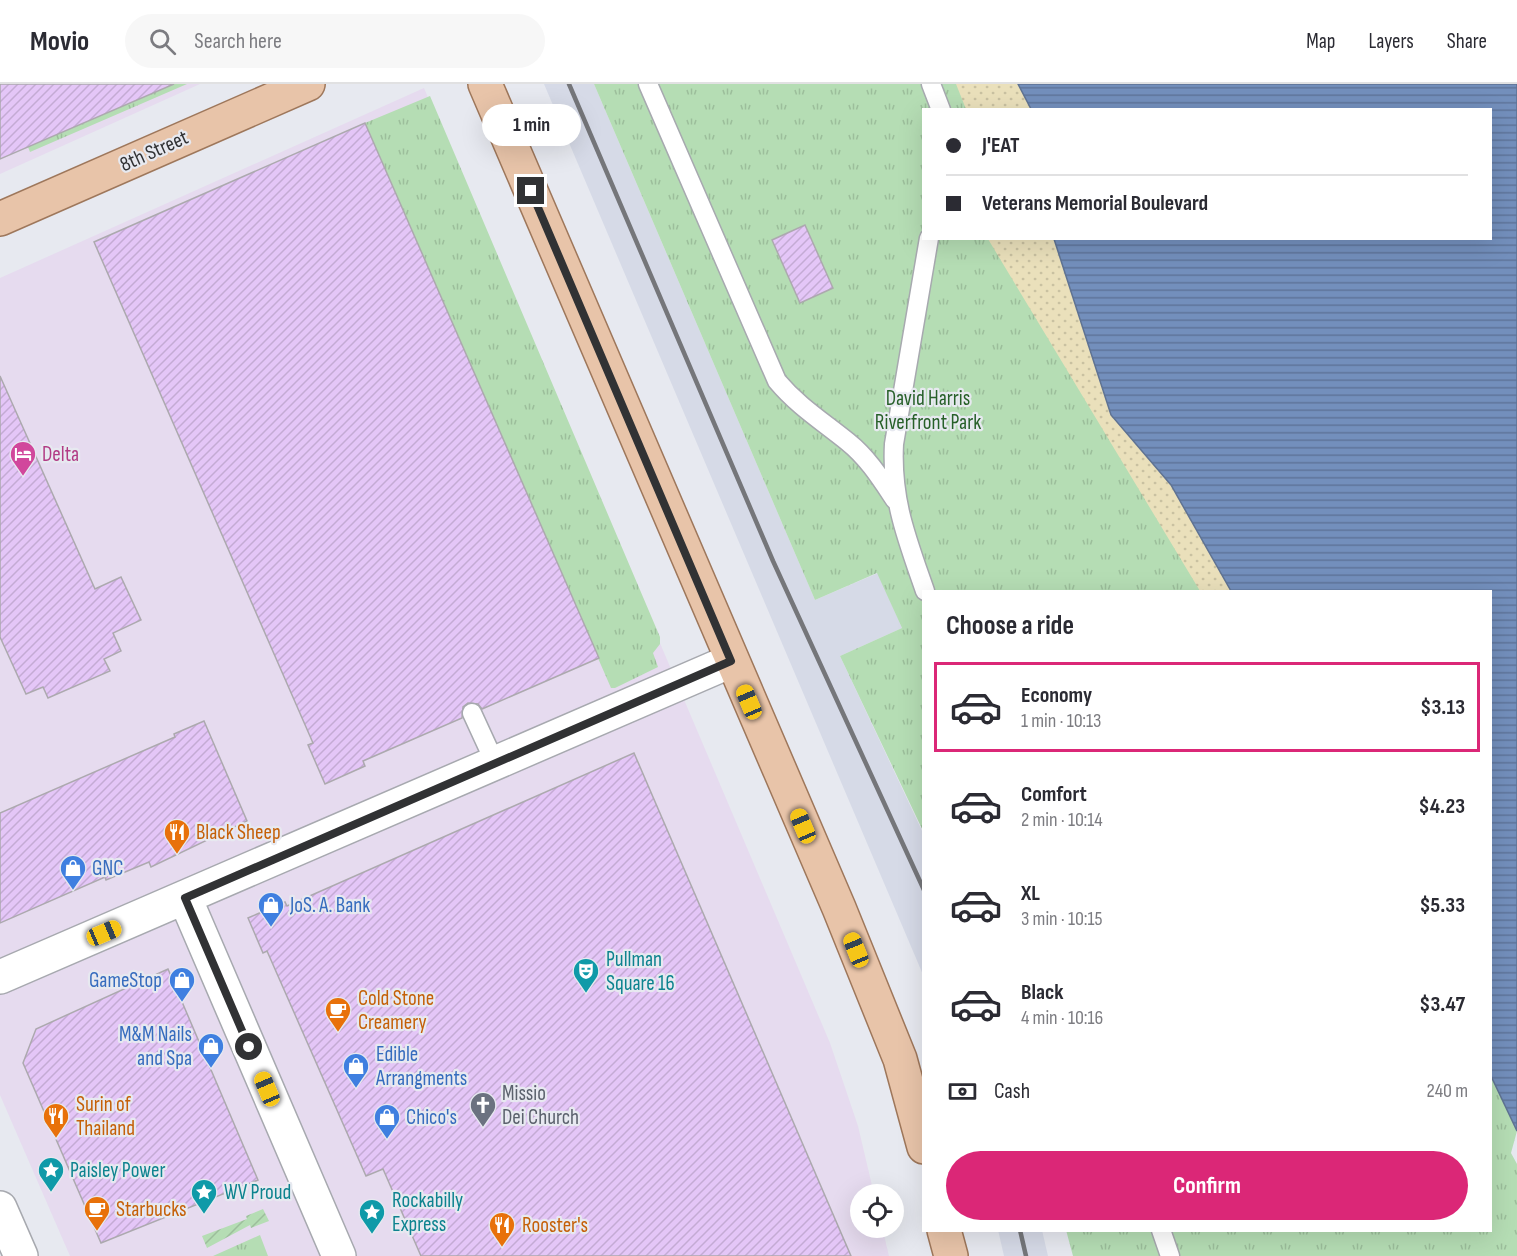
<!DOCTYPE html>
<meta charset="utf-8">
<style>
:root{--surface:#fff;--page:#f7f7f7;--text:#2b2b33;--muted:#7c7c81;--line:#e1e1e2;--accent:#db2777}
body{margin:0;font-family:"Sofia Sans Condensed",sans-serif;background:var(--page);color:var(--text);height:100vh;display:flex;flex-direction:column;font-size:22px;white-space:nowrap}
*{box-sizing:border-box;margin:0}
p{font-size:20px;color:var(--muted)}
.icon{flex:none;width:33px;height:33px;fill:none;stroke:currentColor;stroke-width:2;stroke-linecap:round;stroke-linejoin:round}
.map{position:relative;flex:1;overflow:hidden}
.details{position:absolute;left:922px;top:506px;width:570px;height:642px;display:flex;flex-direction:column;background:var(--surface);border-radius:0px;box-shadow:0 6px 24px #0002}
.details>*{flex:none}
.hud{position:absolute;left:922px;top:24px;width:570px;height:132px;border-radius:0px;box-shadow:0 6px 24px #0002;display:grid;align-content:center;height:132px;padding:0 24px;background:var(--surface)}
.tools{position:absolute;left:850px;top:1100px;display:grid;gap:12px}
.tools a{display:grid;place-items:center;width:54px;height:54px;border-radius:50%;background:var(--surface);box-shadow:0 6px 24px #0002;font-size:30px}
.end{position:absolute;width:27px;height:27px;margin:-14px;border:8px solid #313234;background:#fff;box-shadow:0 0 0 3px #fff}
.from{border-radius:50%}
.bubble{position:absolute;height:42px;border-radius:21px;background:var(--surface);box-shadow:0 6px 24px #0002;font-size:20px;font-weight:700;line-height:42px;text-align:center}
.car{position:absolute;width:18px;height:36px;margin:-18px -9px;border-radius:8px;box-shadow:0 0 4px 2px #0007;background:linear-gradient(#f5c518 24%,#345 0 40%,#f5c518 0 76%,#345 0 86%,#f5c518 0)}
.hud b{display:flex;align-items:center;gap:21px;height:57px;font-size:22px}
.hud b+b{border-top:2px solid var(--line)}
.hud i{width:15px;height:15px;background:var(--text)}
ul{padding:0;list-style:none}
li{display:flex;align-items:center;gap:18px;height:90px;margin:0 12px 9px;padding:0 12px;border:3px solid transparent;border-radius:0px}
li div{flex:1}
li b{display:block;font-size:22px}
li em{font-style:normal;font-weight:700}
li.active{border-color:var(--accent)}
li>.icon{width:54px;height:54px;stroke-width:1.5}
h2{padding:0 24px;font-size:27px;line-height:72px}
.pay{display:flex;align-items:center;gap:15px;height:66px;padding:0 24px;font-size:22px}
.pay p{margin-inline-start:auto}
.primary-button{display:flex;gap:12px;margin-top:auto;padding:12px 24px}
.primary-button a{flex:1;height:69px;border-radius:36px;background:var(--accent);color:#fff;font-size:24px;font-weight:700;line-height:69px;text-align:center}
header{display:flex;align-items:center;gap:36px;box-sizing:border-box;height:84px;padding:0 30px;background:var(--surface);border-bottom:2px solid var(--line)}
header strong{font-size:28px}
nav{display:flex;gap:33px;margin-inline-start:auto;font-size:21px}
.search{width:420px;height:54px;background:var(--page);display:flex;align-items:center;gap:15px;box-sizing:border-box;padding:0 21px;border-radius:33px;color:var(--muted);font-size:22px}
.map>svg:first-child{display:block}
.commercial{fill:#e6dbef}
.built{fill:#d6dae7}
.grass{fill:url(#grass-tufts)}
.sand{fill:url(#sand-dots)}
.garden{fill:url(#garden-furrows)}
.water{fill:url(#water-rules);stroke:#5f7393;stroke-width:1.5}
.building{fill:url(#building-hatch);stroke:#aca9ae;stroke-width:1.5}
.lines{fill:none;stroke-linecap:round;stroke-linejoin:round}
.service-casing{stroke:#a7a9af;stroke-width:21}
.minor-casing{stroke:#a7a9af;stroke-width:36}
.tertiary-casing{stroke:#a7a9af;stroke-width:36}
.primary-casing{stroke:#9e775b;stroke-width:36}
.service{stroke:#fff;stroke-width:18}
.minor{stroke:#fff;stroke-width:33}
.tertiary{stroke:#fff;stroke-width:33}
.primary{stroke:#e8c4a9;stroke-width:33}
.rail{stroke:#75767a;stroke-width:4.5}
.route{stroke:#313234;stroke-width:8}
.labels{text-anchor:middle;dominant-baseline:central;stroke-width:4.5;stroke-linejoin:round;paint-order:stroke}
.street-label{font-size:21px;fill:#313234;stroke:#e7e9f0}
.park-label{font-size:21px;fill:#276029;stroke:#e7e9f0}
.hotel-label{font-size:21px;fill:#b23c85;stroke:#e7e9f0;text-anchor:start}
.food-label{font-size:21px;fill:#c56008;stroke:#e7e9f0;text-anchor:start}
.shop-label{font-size:21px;fill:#366cbe;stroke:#e7e9f0;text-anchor:start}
.culture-label{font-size:21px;fill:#0d838f;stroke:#e7e9f0;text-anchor:start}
.worship-label{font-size:21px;fill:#5b616d;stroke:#e7e9f0;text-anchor:start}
</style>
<header>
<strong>Movio</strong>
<div class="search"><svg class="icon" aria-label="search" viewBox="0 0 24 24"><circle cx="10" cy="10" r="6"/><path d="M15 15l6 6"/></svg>Search here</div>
<nav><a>Map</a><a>Layers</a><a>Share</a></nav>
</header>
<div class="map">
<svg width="1517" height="1172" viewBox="0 0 1517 1172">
<defs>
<pattern id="grass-tufts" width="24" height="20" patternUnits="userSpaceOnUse" patternTransform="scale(1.5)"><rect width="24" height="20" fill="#b5ddb4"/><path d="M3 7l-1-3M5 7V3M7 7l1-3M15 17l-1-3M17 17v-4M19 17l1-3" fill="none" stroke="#9cbe9b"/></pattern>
<pattern id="sand-dots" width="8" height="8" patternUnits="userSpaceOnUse" patternTransform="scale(1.5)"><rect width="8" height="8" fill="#eae0bb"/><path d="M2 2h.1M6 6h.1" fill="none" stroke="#c9c1a1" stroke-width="1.8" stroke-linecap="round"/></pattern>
<pattern id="garden-furrows" width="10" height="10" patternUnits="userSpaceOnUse" patternTransform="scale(1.5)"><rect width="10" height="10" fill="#b5ddb4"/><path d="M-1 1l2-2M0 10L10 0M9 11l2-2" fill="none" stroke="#9cbe9b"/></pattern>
<pattern id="water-rules" width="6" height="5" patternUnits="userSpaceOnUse" patternTransform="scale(1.5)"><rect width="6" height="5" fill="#738fbc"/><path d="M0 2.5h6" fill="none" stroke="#5f759a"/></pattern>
<pattern id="building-hatch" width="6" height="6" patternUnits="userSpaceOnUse" patternTransform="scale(1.5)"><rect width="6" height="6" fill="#e4c6f7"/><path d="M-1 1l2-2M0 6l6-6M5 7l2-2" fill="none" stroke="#c4abd4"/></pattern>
</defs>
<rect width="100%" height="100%" fill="#e7e9f0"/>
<path class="commercial" d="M0,0H200L0,90Z
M424,4L830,959L858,1042L874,1110H861V1143H882L889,1172H70L0,1011V194Z"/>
<path class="built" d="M544,0H594L815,516L878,489L902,544L840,572L924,751V893Z
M998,1146H1042L1048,1172H1004Z"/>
<path class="grass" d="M174,0H187L30,68L28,63Z
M594,0H1018L1031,25L924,26V154L1054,155L1231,507H924V749L840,572L902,544L877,489L815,516Z
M430,12L660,553V560L653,569L658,583L615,604H611L365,39Z
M1491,992L1517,1047L1511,1069L1517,1080V1172H1073L1066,1146H1491Z
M260,1151L268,1172H213Z"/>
<path class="sand" d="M956,0H1028L1041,25H966Z
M988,155H1103L1275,507H1200Z"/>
<path class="garden" d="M263,1125L269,1137L251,1144L250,1141L207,1164L202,1152L247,1135L246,1132Z"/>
<path class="water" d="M1018,0H1517V1047L1491,992V507H1231L1171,401L1111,331L1054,155L1491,154V26L1031,25Z"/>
<path class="building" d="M0,0H174L0,75Z
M365,39L599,574L482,625L478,620L468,619L463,623L462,634L363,677L365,682L325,700L308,661L313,659L94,158Z
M805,141L833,204L800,219L772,156Z
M0,292L95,505L121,493L141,536L113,549L121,567L104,575L110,587L48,614L43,603L26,610L0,553Z
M204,637L247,737L151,783L149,778L106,796L105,793L0,839V729L175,653L174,650Z
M634,669L851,1172H421L383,1085L366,1092L267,867L263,869L248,834L285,818L287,822Z
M168,885L258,1096L101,1159L23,979L36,945Z"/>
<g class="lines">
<g class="service-casing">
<path id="service" d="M648,0L777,297C798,322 822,337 848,358C868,374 881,395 895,416
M931,0L941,26
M925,507C907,455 891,416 894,360L929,154
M472,629L495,679
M1161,1146L1170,1172"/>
</g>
<g class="minor-casing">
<path id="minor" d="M185,814L339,1172
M0,893L731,577"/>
</g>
<g class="tertiary-casing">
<path id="tertiary" d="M0,1124L21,1172"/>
</g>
<g class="primary-casing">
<path id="primary" d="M485,0L839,824L900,975L924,1063
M0,135L308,0
M944,1146L951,1172"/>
</g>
<use href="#service" class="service"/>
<use href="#minor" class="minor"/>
<use href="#tertiary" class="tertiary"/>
<use href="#primary" class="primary"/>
<path class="rail" d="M569,0L773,477L924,806
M1020,1146L1026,1172"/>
</g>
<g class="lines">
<path class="route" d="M249,963L185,814L731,577L531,107"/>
</g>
<defs>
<g id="hotel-pin" transform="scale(1.35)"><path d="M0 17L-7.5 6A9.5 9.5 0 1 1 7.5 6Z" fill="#d1479c" stroke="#e7e9f0"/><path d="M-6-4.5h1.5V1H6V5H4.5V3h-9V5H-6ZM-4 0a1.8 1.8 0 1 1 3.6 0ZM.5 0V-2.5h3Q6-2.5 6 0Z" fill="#fff"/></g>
<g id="restaurant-pin" transform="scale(1.35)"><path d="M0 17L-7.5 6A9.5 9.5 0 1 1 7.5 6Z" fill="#e8710a" stroke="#e7e9f0"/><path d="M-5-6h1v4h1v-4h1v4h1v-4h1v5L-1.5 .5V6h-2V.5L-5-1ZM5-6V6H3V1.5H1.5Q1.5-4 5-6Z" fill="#fff"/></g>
<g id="shop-pin" transform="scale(1.35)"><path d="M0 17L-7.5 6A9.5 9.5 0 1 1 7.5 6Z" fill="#3f7fe0" stroke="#e7e9f0"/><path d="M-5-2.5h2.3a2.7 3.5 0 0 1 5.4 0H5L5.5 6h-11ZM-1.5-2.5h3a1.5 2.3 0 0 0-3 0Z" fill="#fff"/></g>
<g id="theatre-pin" transform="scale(1.35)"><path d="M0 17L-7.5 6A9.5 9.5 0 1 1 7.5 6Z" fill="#0f9aa8" stroke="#e7e9f0"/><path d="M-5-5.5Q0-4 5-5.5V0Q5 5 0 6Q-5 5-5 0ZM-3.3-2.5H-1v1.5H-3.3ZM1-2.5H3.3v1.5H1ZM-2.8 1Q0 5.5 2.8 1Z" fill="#fff"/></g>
<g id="cafe-pin" transform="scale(1.35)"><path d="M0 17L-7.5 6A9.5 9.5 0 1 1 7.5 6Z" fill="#e8710a" stroke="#e7e9f0"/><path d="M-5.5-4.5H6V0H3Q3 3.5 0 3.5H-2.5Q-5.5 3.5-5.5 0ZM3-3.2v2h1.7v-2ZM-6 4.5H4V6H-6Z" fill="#fff"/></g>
<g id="church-pin" transform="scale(1.35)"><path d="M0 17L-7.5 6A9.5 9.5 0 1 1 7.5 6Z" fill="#6b7280" stroke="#e7e9f0"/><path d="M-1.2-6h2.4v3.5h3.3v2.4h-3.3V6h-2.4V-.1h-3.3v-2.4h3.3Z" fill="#fff"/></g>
<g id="sight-pin" transform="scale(1.35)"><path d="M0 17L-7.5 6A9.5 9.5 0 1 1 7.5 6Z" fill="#0f9aa8" stroke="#e7e9f0"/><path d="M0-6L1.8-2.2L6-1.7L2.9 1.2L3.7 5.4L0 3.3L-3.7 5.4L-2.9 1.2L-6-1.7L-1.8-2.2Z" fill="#fff"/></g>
</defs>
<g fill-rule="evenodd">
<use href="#hotel-pin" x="23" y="370"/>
<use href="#restaurant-pin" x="177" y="748"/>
<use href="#shop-pin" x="73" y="784"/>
<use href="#shop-pin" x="271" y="821"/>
<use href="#theatre-pin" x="586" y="887"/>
<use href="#shop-pin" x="182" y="896"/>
<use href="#cafe-pin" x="338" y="926"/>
<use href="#shop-pin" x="211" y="962"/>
<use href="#shop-pin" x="356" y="982"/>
<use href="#church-pin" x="483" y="1021"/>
<use href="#restaurant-pin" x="56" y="1032"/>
<use href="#shop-pin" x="387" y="1033"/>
<use href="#sight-pin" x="51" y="1086"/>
<use href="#sight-pin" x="204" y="1108"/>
<use href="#cafe-pin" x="97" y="1125"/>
<use href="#sight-pin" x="372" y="1128"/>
<use href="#restaurant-pin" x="502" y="1141"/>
</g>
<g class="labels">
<g class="street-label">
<text transform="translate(154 67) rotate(-24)">8th Street</text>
</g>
<g class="park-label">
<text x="928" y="314">David Harris<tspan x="928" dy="24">Riverfront Park</tspan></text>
</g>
<g class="hotel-label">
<text x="42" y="370">Delta</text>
</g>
<g class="food-label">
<text x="196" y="748">Black Sheep</text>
<text x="358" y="914">Cold Stone<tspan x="358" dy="24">Creamery</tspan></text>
<text x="76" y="1020">Surin of<tspan x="76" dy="24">Thailand</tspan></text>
<text x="116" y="1125">Starbucks</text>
<text x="522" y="1141">Rooster's</text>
</g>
<g class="shop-label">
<text x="92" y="784">GNC</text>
<text x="290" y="821">JoS. A. Bank</text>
<text x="162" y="896" text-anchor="end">GameStop</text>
<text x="192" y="950" text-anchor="end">M&amp;M Nails<tspan x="192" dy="24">and Spa</tspan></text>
<text x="376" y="970">Edible<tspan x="376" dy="24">Arrangments</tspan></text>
<text x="406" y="1033">Chico's</text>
</g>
<g class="culture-label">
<text x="606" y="875">Pullman<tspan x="606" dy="24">Square 16</tspan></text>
<text x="70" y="1086">Paisley Power</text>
<text x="224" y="1108">WV Proud</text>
<text x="392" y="1116">Rockabilly<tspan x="392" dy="24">Express</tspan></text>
</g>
<g class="worship-label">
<text x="502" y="1009">Missio<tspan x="502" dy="24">Dei Church</tspan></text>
</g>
</g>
</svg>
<div class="tools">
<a><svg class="icon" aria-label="locate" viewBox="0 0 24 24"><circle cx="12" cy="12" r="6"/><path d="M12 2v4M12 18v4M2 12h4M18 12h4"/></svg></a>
</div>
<i class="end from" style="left:249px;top:963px"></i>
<i class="end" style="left:531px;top:107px"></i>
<div class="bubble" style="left:482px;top:20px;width:99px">1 min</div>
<i class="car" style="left:749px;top:618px;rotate:337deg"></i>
<i class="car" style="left:803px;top:742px;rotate:337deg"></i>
<i class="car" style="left:104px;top:849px;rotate:67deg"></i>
<i class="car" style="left:856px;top:866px;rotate:338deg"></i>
<i class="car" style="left:267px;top:1005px;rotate:337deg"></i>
<div class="hud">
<b><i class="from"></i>J'EAT</b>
<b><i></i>Veterans Memorial Boulevard</b>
</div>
<section class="details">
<h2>Choose a ride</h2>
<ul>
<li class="active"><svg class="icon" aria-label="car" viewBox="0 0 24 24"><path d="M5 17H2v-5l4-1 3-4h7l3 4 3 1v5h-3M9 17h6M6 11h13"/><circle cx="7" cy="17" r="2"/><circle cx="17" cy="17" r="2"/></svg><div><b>Economy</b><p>1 min · 10:13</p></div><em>$3.13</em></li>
<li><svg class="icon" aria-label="car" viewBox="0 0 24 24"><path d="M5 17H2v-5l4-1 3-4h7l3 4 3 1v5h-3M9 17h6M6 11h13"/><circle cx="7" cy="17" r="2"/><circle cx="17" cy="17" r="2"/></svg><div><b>Comfort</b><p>2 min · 10:14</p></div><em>$4.23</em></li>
<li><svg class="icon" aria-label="car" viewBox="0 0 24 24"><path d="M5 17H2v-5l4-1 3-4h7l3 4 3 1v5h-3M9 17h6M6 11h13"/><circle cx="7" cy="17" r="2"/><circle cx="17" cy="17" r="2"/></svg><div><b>XL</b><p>3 min · 10:15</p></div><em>$5.33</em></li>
<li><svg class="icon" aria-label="car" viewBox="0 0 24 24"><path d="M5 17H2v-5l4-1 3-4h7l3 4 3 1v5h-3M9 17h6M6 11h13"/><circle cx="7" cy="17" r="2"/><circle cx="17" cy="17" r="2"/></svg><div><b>Black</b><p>4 min · 10:16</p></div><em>$3.47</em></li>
</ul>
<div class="pay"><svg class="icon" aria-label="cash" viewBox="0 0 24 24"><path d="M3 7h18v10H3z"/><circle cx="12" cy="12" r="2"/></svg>Cash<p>240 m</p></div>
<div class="primary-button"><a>Confirm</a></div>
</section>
</div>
